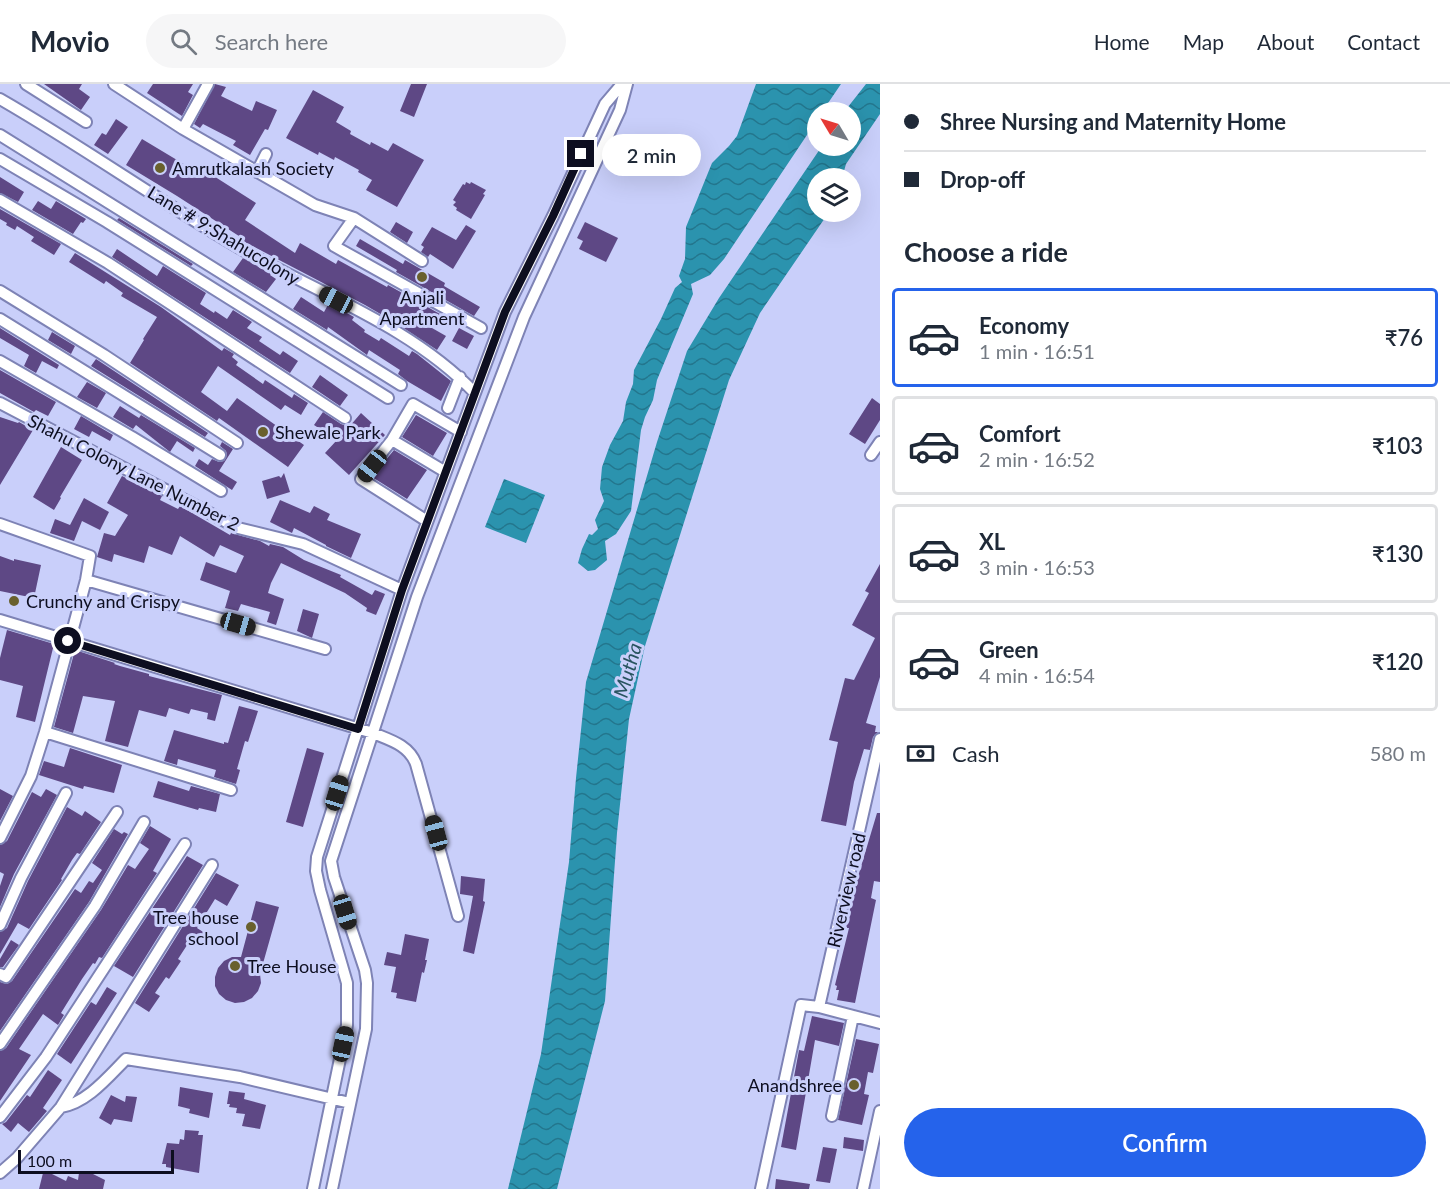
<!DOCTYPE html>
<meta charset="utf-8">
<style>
:root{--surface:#fff;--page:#f6f6f7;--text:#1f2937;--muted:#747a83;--line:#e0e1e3;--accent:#2563eb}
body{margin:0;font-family:Lato,sans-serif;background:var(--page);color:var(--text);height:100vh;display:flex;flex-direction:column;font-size:22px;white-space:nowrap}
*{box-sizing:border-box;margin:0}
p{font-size:20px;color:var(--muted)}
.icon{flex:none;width:33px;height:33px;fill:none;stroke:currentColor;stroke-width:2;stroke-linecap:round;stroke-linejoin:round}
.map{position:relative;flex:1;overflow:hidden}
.details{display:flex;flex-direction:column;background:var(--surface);width:570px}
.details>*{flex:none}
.banner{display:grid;align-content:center;height:132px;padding:0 24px;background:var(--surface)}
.needle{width:39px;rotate:308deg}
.controls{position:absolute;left:807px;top:18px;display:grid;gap:12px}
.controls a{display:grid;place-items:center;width:54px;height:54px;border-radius:50%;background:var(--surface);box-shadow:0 6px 24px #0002;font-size:30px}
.scale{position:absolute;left:18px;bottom:15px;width:156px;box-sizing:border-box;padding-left:6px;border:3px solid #0d0e20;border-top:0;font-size:16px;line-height:21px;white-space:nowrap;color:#0d0e20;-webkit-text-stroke:4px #c9cffa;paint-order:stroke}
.end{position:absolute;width:27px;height:27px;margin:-14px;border:8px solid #0d0e20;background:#fff;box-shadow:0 0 0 3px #fff}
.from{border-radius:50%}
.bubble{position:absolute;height:42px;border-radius:21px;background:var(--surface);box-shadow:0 6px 24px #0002;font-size:20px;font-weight:600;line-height:42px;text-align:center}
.car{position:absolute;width:18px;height:36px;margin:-18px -9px;border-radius:8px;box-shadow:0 0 4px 2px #0007;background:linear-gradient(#222 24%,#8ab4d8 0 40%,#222 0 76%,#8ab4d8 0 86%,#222 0)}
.banner b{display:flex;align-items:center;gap:21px;height:57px;font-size:22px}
.banner b+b{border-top:2px solid var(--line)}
.banner i{width:15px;height:15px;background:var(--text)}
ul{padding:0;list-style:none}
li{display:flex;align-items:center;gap:18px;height:99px;margin:0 12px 9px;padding:0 12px;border:3px solid var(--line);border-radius:6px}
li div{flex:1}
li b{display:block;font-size:22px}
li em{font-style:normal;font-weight:600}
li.active{border-color:var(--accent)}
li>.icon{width:54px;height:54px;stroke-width:1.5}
h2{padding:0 24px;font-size:27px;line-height:72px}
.pay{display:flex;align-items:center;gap:15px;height:66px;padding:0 24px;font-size:22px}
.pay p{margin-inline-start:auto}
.button{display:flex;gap:12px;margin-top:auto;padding:12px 24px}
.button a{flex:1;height:69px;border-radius:36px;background:var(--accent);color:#fff;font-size:24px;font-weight:600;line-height:69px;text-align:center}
header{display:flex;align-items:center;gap:36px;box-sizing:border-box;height:84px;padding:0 30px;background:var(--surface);border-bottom:2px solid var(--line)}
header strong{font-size:28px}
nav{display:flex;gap:33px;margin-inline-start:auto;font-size:21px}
.search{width:420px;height:54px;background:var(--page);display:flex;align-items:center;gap:15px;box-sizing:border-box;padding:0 21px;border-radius:33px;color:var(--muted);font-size:22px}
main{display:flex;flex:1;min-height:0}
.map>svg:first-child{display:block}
.water{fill:url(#water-waves)}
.building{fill:#5e4885}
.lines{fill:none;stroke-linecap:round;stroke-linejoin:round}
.minor-casing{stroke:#7e83b5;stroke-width:14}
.minor{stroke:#fff;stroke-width:10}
.route{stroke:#0d0e20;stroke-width:8}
.poi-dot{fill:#69602d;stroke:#c9cffa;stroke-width:2}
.labels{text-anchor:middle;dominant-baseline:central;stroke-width:6;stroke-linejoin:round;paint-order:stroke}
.poi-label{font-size:18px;fill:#0d0e20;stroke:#c9cffa;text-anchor:start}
.street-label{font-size:18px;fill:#0d0e20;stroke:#c9cffa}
.water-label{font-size:20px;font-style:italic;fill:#295460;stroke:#c9cffa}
</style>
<header>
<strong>Movio</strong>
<div class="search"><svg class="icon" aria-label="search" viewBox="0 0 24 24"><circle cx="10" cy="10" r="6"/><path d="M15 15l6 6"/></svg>Search here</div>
<nav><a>Home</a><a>Map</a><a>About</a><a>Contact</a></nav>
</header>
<main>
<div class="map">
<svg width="880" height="1105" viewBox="0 0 880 1105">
<defs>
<pattern id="water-waves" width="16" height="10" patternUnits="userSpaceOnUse" patternTransform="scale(1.5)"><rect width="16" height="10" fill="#2b93ae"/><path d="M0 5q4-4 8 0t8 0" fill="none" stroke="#23768d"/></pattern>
</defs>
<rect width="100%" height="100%" fill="#c9cffa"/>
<path class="water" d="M756,0H841L822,28H818L817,36L724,175L710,191L691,200L693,210L657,296L653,316L645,333L641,346L631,427L616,450L605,457L607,476L595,486L588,487L578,479L582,465L589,450L592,451L598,445L595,436L604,417L600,405L602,383L610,361L623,337L626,318L633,300L634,286L661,235L675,204L682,198L679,192L685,175L686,143L712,79L729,62L737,52Z
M866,0H880V30L846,80L842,94H818V128H829L760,229L729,296L645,562L629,635L617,749L605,917L557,1105H508L541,970L569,778L576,694L586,598L657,358L687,267L719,214L822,62H850V28H844Z
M504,395L545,411L526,459L485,443Z"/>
<path class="building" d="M44,0H82L79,5L90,13L81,26Z
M153,0H193L188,8L193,11L182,32L147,9Z
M215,0L226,3L221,12L252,27L256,17L277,26L268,46L265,45L250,71L233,61L236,57L203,40L200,44L194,40Z
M411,0H427L414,33L400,27Z
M313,6L344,23L336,38L351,47L350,50L370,61L371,58L388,67L393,59L424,76L397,123L366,106L372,96L358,88L359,86L335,73L334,76L319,68L318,71L286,54Z
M116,35L128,43L108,70L94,61L102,49L106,51Z
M142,55L202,91L203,90L207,92L209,89L256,119L245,136L295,169L300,159L336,180L338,176L387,203L388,201L440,230L432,244L446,252L437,266L396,239L365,221L241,156L242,154L177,112L126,81Z
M0,93L24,108L18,118L0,109Z
M466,98L470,100L471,98L486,106L483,110L485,111L471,135L456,126L457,124L453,121L456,118L453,116L463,100L465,101Z
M38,117L51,125L56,117L86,135L83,139L81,138L73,150L32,126Z
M0,125L61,160L54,171L31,157L34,153L17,142L15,146L6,141L7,139L0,135Z
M119,134L193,180L191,182L117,136Z
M396,138L413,148L407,159L390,148Z
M585,138L618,154L606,178L579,165L583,157L577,154Z
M466,141L476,147L453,185L430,170L428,173L421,168L424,163L421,161L432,143L456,156Z
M360,155L403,180L405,176L445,199L444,202L480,223L474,232L396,188L397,186L356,162Z
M117,165L157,192L163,182L206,209L200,220L214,229L215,227L227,235L233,226L252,238L247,244L262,253L259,257L280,271L283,267L298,277L290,289L112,173Z
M75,169L161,223L222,267L224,264L234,270L232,273L238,278L236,281L263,300L265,296L292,314L294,310L308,319L301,331L285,321L281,326L218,282L201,308L227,327L237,314L304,361L288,383L219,334L217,337L130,279L144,256L143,255L157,233L121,212L123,209L106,197L104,200L69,178Z
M243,174L271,190L270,191L276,195L266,208L233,188Z
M301,213L324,228L329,219L354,233L352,236L365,246L364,248L379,257L381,254L409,272L412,267L417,270L451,297L441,317L407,297L398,290L400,286L369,266L367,271L328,243L327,246L293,225Z
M0,244L59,281L57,285L42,277L36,289L24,282L29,271L0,254Z
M459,244L474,252L467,265L452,257Z
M52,248L75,262L71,270L48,256Z
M96,275L208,349L205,353L91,282Z
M0,286L56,318L48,332L36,326L34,328L0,309Z
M320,291L348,311L340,322L312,303Z
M87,298L106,309L97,324L77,313Z
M872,314L880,320V336L865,360L849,350Z
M120,322L139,334L141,331L195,364L193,368L177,357L170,368L136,341L133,345L113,333Z
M323,328L341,340L349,343L361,329L385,351L349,391L325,369L337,356L314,341Z
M416,331L447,349L433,372L402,353Z
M81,332L113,351L110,357L92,347L89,353L74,345Z
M0,333L18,339L19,338L33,346L0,401Z
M222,358L233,365L219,387L237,398L232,406L195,382L199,375L208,381L212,375L219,378L224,377L227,371L226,367L220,362Z
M61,363L82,376L60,413L61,414L54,426L33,413Z
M394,366L427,386L407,415L372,393Z
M284,389L290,408L267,415L262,397L279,392L281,394Z
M122,392L162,412L160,416L178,425L180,422L230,451L231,449L260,457L269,462L270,460L283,463L304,476L341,491L340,493L372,511L375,506L385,510L376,531L366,527L367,524L345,509L281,479L271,499L268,509L284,515L276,541L267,538L270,528L241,520L238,527L225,524L230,507L200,496L206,478L236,489L244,472L220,461L214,473L180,452L172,471L149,462L144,479L114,470L112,478L97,473L104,449L115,452L128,431L107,419Z
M84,414L109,428L100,446L82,437L74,457L50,449L55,435L70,441Z
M280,416L310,429L314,422L330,430L327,436L361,450L351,474L326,462V461L294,444L292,449L270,438Z
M0,472L14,477V475L41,481L34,514L0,507Z
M880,480V593L866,639L876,642L875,648H878L873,653L870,666L864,665L854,698L846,742L821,737L838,658L829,656L845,594L854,596L875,554L852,541L869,509L865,507Z
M303,525L319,530L312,554L297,547Z
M7,546L54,560L35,638L16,633L23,602L0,596V574Z
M75,566L115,579L114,580L120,582L149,590V592L222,611L215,637L207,635L208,629L191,625L189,630L169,624L166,633L139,626L128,663L105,657L115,617L83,612L73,649L54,643Z
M239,622L258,627L248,658L245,657L237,685L240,686L236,700L214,693L216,686L178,675L177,681L164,677L174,646L224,660V658L228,659Z
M70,664L122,681L114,709L84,702L83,705L39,691L44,677L64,683Z
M307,664L324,669L303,743L286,738Z
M158,697L189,707L191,702L220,710L216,728L199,724L198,726L153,713Z
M0,705L13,712L0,737Z
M46,705L57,711L14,790L0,823V802L4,790L0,788V761L7,757L32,708L41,713Z
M67,723L82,732L85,727L101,738L80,770L77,769L72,776L61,795L62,796L29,845L18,839L0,870V848L7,844L28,797Z
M877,729H880V798L874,797L871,814L876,816L855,919L837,916L839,906H836L837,902L835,901L849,844H846L854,806Z
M150,742L171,755L153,787L157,789L102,874L99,873L95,880L93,879L82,895L61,929L64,931L58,941L43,930L19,965L31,971L0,1017V967L6,964L101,826L128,781L135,785L149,765L140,759Z
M114,745L122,750L124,748L128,750L89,818L0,947V898L7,900L12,897L75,805L81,809L89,797L93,799L102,786L92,779Z
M187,772L203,781L133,893L114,882Z
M216,789L239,801L227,822L215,815L197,844L211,853L204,863L191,855L178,875L181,877L169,895L166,893L155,909L160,912L149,928L135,919Z
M461,792L485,795L483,817L485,818L474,870L463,867L473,812L460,810Z
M256,817L279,823L260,890L261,899L258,907L252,914L244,918L235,919L226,916L219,910L215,902V893L218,884L224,877L232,873H241Z
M405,850L429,855L425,876H427L424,889L422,888L416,918L396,914L397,909L391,908L396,883L384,881L387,868L401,871Z
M11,856L19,861L3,883H0V875Z
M107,903L117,909L71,980L57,970L91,918L96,921Z
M812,932L844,939L839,962L815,956L796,1066L781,1063L799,966L804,967Z
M856,955L879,960L873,989L868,988L864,1010L869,1011L862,1041L838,1036Z
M48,986L62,996L43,1024L47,1027L29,1048L18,1039L11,1048L2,1040L6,1038L27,1011L30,1013Z
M180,1003L213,1009L209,1034L189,1029L190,1025L178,1022Z
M229,1007L245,1009L244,1015L266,1021L260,1045L242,1042L245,1030L236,1029L237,1024L229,1023L230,1020H227Z
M111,1011L125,1018L126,1012L137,1013L132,1038L114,1035L111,1041L99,1034Z
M185,1046L199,1047L198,1051H203L199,1089L166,1083V1080H162L167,1059L179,1060L180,1055L184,1056Z
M844,1053L864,1056L863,1067L843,1064Z
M823,1063L837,1065L830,1099L816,1097Z
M43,1089H50L66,1097L68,1092L78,1096L79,1089H91L105,1096L103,1105H39Z
M776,1095L810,1100L809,1105H775Z"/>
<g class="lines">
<g class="minor-casing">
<path id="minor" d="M26,0L86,38
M114,0L183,45L315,121L354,134L422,177
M0,15C80,61 156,115 236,162C316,209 410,241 475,309
M183,45L208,0
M0,51L401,301
M0,75L107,138L388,314
M257,88L266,70
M0,116L108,179L345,334
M354,134L334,162L481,244
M0,207L104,271L237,359
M0,235L220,371
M0,277L132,353L221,407
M0,319L238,444L303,460L402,506
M448,324L460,293
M392,356L444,387
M871,371L880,358
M427,437L361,395L392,356L413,320L461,348
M0,440L90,472L86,496L45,648L31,692L0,754
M86,496L325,565
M0,536L373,649C390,656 409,661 416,680L458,832
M45,648L231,706
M0,841L21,794L66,709
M0,890L6,893L117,728
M819,923L880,655
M0,960L95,822L144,738
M61,1023C87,1019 108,993 126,975L240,993L350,1019
M832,1032L853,932
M0,1033L46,973L185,760
M0,1089L17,1074L61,1023L212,781
M313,1105L347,941V899L320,806L316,787L317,773L402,506L505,228L553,132L605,20L622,0
M332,1105L366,945L367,899L365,886L334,793L331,777L417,513L524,233L620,26L627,0
M761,1105L801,921L819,923L880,939
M863,1105L880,1027"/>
</g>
<use href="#minor" class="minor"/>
</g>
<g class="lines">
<path class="route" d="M68,557L358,645L402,506L505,228L553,132L581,70"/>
</g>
<g class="poi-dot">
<circle cx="160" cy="84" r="6"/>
<circle cx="422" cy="193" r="6"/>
<circle cx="263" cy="348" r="6"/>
<circle cx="14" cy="517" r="6"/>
<circle cx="251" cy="843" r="6"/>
<circle cx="235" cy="882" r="6"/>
<circle cx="854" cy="1001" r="6"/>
</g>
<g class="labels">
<g class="poi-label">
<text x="172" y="84">Amrutkalash Society</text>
<text x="422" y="213" text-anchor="middle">Anjali<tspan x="422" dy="21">Apartment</tspan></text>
<text x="275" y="348">Shewale Park</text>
<text x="26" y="517">Crunchy and Crispy</text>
<text x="239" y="833" text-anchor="end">Tree house<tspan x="239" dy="21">school</tspan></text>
<text x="247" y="882">Tree House</text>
<text x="842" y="1001" text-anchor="end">Anandshree</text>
</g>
<g class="street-label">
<text transform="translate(224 151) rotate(31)">Lane # 9;Shahucolony</text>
<text transform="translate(134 388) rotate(27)">Shahu Colony Lane Number 2</text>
<text transform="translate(846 806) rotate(-77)">Riverview road</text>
</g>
<g class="water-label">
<text transform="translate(627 586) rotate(-74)">Mutha</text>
</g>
</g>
</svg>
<div class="controls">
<a><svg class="needle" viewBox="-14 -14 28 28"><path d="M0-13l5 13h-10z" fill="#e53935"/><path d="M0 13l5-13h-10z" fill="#747a83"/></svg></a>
<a><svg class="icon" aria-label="layers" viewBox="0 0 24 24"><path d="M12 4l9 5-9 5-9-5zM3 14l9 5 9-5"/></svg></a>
</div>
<div class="scale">100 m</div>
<i class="end from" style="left:68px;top:557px"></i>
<i class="end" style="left:581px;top:70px"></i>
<div class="bubble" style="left:602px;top:50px;width:99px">2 min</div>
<i class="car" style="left:336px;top:216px;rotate:298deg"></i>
<i class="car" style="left:372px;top:382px;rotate:218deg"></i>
<i class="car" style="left:238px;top:540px;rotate:106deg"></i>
<i class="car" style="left:337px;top:709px;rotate:17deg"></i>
<i class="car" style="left:436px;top:749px;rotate:345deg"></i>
<i class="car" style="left:345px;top:828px;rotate:163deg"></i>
<i class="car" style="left:343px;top:960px;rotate:12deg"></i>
</div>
<section class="details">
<div class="banner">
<b><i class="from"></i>Shree Nursing and Maternity Home</b>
<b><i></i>Drop-off</b>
</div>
<h2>Choose a ride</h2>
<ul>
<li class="active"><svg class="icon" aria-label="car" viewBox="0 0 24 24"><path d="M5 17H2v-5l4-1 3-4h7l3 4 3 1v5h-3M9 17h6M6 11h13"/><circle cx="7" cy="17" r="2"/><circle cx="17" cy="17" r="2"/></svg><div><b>Economy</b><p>1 min · 16:51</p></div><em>₹76</em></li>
<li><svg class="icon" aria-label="car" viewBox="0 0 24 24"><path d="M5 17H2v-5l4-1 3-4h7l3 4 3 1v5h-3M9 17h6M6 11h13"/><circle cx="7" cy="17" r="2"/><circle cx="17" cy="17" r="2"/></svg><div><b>Comfort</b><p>2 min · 16:52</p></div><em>₹103</em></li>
<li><svg class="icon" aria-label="car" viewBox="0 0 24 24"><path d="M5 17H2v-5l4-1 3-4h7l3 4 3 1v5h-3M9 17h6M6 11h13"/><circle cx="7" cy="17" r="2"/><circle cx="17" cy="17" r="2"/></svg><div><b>XL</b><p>3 min · 16:53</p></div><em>₹130</em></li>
<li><svg class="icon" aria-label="car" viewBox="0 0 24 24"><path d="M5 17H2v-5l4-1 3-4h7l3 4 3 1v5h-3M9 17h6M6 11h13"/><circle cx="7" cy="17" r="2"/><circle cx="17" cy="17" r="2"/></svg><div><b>Green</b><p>4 min · 16:54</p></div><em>₹120</em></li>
</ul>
<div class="pay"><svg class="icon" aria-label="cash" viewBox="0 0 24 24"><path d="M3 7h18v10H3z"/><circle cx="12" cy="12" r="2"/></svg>Cash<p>580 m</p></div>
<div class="button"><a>Confirm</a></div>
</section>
</main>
